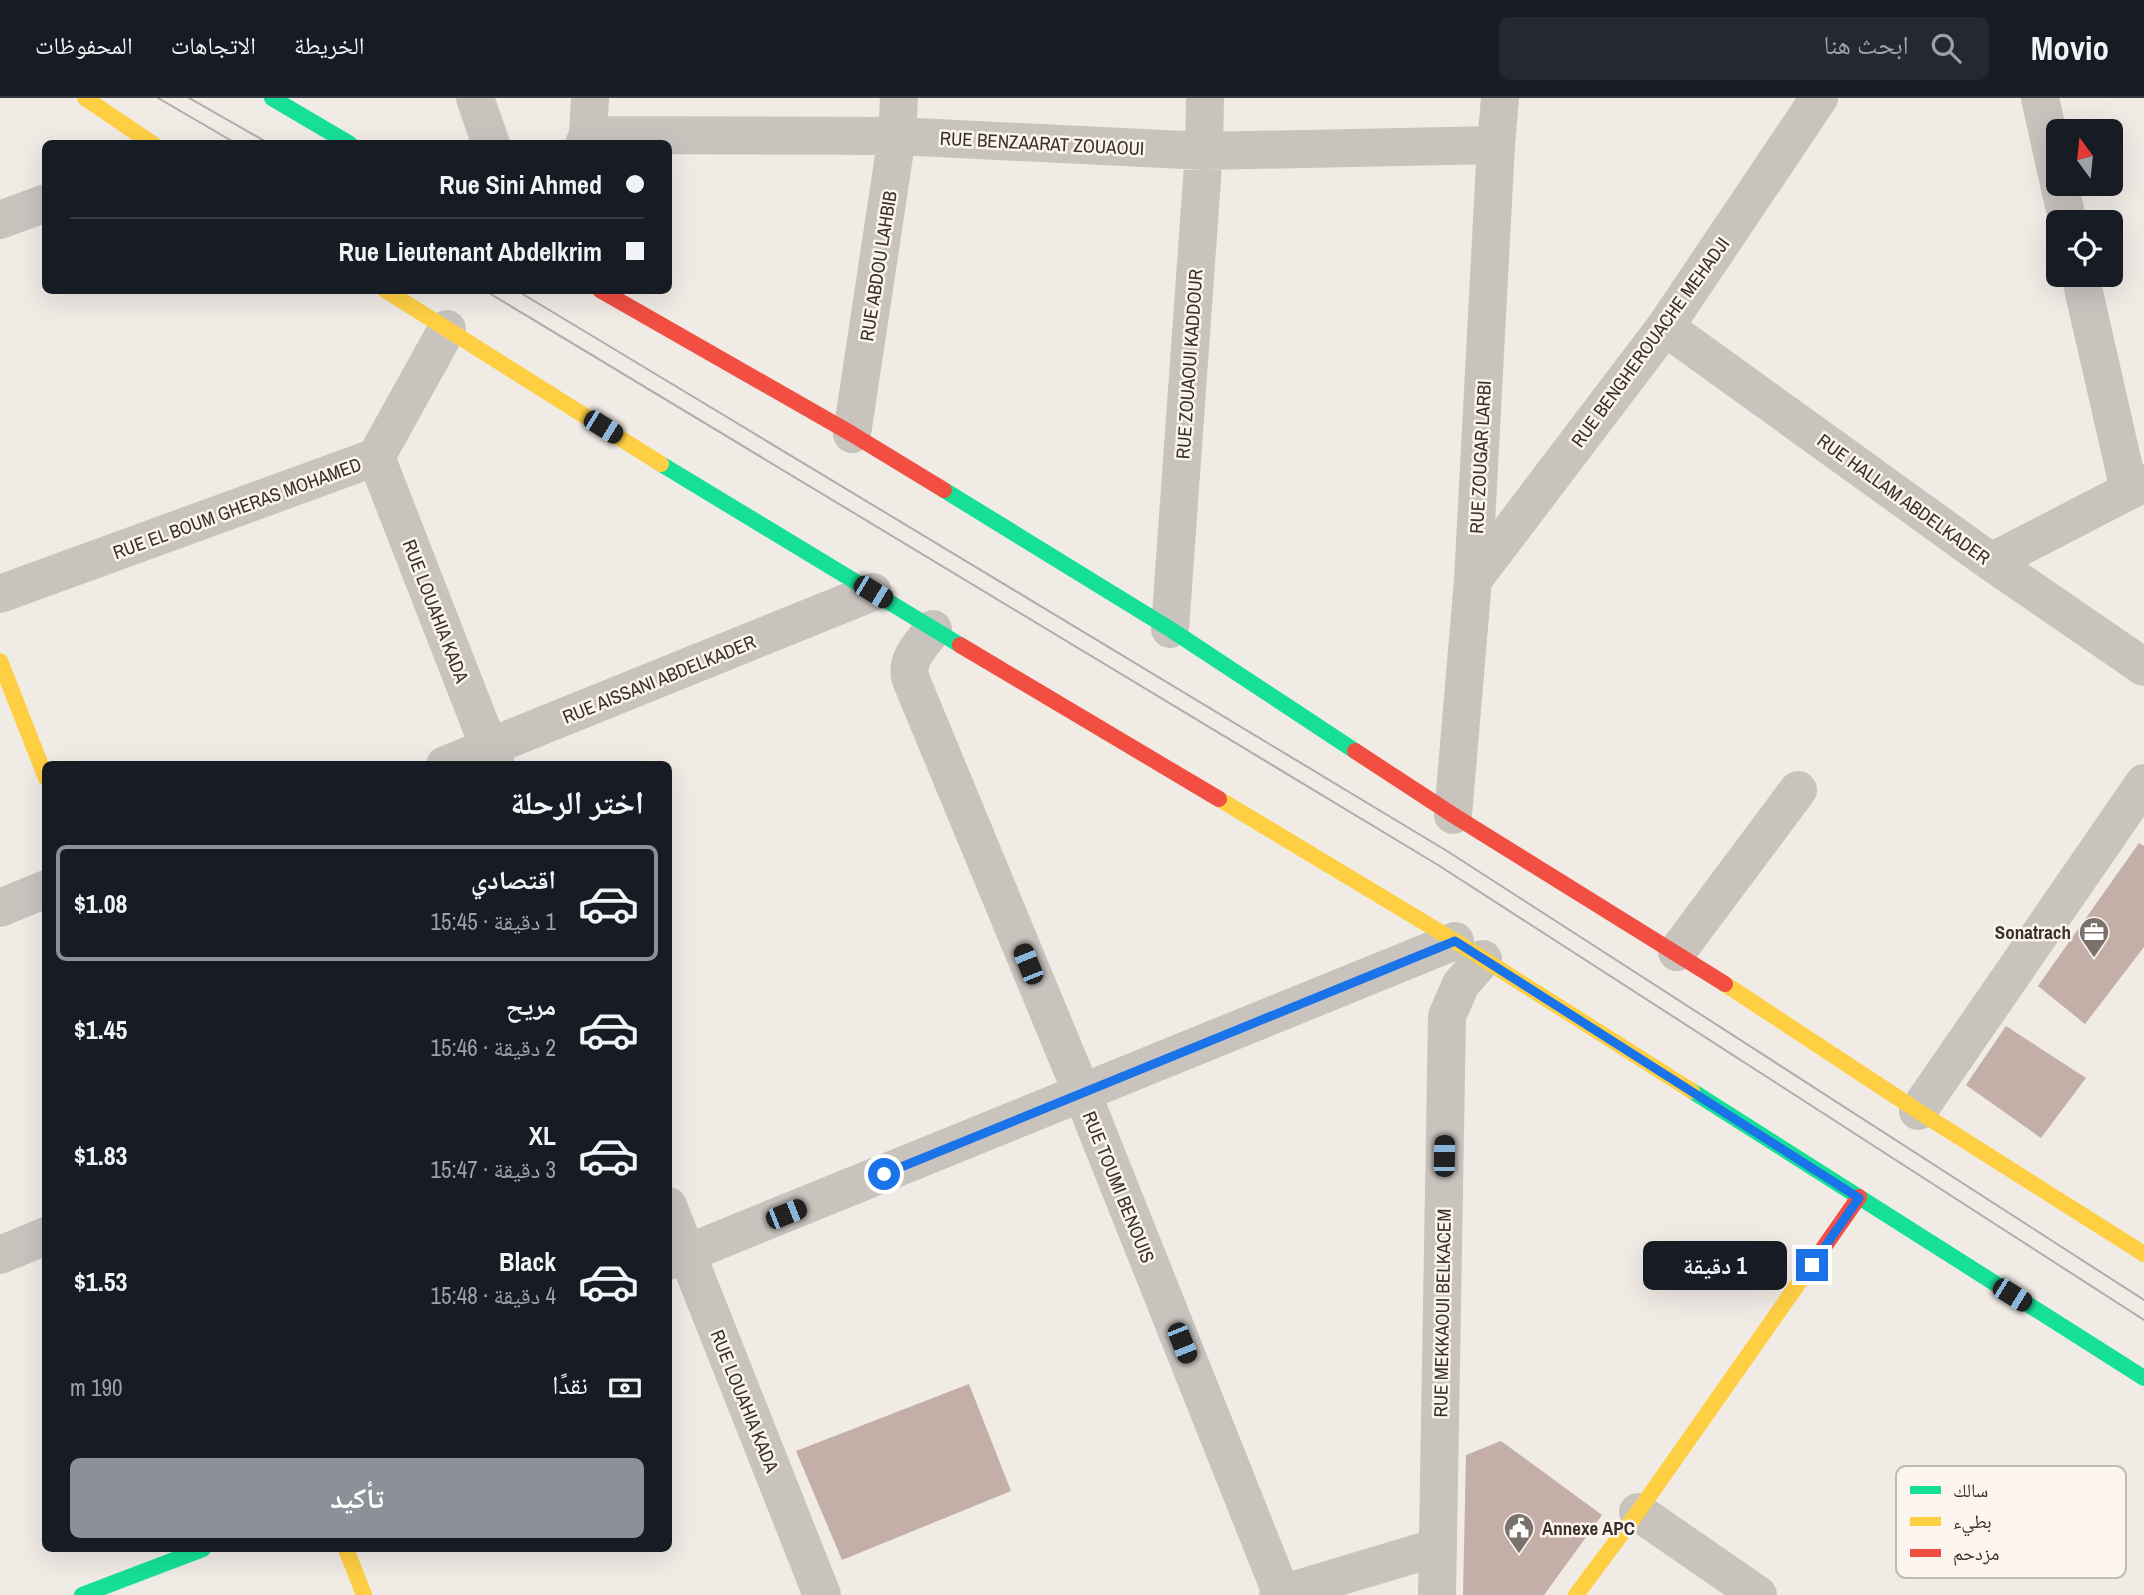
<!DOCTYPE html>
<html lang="ar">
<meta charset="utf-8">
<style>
:root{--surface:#171b24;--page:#242831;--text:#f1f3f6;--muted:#9ea1a6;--line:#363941;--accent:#8c9099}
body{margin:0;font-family:"Archivo Narrow","Noto Naskh Arabic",sans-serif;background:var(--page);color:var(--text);direction:rtl;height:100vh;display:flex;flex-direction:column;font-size:26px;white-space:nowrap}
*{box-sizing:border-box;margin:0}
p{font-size:23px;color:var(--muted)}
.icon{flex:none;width:38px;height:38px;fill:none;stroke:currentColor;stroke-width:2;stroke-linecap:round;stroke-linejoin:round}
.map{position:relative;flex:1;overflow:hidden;direction:ltr}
.details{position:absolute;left:42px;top:663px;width:630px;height:791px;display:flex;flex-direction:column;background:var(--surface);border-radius:10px;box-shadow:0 7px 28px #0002;direction:rtl}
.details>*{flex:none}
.hud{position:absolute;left:42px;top:42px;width:630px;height:154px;border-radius:10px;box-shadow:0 7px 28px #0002;direction:rtl;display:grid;align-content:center;height:154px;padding:0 28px;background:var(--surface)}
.needle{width:46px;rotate:345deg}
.fabs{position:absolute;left:2046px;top:21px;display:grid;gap:14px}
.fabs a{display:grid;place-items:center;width:77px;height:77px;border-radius:10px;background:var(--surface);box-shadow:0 7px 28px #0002;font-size:35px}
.end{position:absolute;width:32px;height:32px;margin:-16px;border:9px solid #1a73e8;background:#fff;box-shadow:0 0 0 4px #fff}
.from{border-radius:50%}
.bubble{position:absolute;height:49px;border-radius:10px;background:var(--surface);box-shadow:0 7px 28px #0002;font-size:23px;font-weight:700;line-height:49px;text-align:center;direction:rtl}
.car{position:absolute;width:21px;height:42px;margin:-21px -10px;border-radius:9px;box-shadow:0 0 5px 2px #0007;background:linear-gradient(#222 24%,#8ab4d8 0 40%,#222 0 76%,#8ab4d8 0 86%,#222 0)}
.hud b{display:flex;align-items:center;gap:24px;height:66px;font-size:26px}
.hud b+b{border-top:2px solid var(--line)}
.hud i{width:18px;height:18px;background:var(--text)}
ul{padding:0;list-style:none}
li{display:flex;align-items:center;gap:21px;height:116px;margin:0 14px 10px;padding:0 14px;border:4px solid transparent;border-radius:10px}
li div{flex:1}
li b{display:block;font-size:26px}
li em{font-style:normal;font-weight:700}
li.current{border-color:var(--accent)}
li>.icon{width:63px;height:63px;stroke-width:1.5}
h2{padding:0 28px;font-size:32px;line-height:84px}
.pay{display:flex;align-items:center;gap:18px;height:77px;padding:0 28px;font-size:26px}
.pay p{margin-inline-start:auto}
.button{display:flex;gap:14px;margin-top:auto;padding:14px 28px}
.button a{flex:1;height:80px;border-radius:10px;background:var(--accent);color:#fff;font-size:28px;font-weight:700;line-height:80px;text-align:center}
header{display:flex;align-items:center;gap:42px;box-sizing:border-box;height:98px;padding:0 35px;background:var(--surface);border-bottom:2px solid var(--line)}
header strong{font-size:33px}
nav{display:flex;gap:38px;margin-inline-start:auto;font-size:24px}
.search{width:490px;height:63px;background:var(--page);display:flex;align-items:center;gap:18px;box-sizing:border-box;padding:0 24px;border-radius:10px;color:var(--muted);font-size:26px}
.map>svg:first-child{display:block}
.building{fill:#c3afa7}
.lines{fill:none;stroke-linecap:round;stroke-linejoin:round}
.street{stroke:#c9c3be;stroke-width:38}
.fast{stroke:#16e098;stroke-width:16}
.slow{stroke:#ffcf43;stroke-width:16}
.jam{stroke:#f24e42;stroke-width:16}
.tram{stroke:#b1aca8;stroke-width:2}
.route{stroke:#1a73e8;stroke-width:9}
.labels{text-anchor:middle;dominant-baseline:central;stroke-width:5;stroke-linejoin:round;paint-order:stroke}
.street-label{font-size:19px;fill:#3b302b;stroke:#fbf5ee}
.poi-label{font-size:19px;font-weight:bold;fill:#3b302b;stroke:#fbf5ee;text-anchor:end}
.key{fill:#fbf5ee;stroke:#c1bab4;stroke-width:2}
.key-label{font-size:19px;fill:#3b302b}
</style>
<header>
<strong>Movio</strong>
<div class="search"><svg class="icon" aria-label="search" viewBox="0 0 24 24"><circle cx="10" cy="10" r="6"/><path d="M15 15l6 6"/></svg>ابحث هنا</div>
<nav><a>الخريطة</a><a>الاتجاهات</a><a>المحفوظات</a></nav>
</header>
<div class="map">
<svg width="2144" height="1497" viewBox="0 0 2144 1497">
<rect width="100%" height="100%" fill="#f0ebe5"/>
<path class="building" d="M2139,745L2144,748V849L2085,926L2038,888Z
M2006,928L2086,980L2041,1040L1966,987Z
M969,1286L1011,1393L842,1462L796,1353Z
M1501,1343L1602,1417L1544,1497H1463L1466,1357Z"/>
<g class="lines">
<path class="street" d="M475,0L491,46
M2040,0L2058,81
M588,37L897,38L1204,53L1496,47
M584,46L588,37L590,0
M2059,86L2068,124
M0,122L46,105
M2080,177L2129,392
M1665,229L1991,464L2144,569
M852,336L897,38L899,0
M376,359L496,667
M1991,464L2144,385
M1473,482L1665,229L1819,0
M0,496L376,359L447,231
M933,531C922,546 904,562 911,582L1082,995L1282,1497
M1170,531L1204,53L1205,0
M445,667L873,494
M1453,717L1473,482L1496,47L1500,0
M0,810L46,791
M1677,854L1798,692
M1918,1013L2144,685
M668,1108L822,1497
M0,1157L46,1138
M668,1163L1455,843
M1638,1414L1758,1497
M1278,1497L1438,1449
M1437,1497L1447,918L1461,886L1483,861"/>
<path class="fast" d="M272,0L350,46
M661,366L960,547
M944,392L1170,531L1355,653
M1692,993L2144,1280
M82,1497L203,1451"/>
<path class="slow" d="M85,0L153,46
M385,192L661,366
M0,563L46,680
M1219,701L1455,843L1692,993
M1725,886L1918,1013L2144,1156
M346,1451L364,1497
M1576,1497L1638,1414L1805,1176"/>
<path class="jam" d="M600,192L852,336L944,392
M960,547L1219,701
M1355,653L1453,717L1725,886
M1805,1176L1859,1099"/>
<path class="tram" d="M158,0L237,46
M189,0L270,46
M484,192L1438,767L2144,1222
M516,192L1447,753L2144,1202"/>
</g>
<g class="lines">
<path class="route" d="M884,1076L1455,843L1859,1100L1812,1167"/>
</g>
<defs>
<g id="office-pin" transform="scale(1.575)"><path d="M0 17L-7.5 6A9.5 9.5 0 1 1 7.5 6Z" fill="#7a716c" stroke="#fbf5ee"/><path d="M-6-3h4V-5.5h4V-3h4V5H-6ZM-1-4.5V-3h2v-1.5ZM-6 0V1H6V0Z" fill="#fff"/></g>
<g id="civic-pin" transform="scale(1.575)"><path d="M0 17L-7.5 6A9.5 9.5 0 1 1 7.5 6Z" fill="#7a716c" stroke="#fbf5ee"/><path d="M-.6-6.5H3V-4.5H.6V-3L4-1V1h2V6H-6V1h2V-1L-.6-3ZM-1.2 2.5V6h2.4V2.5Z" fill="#fff"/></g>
</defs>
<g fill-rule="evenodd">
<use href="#office-pin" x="2094" y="834"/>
<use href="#civic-pin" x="1519" y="1430"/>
</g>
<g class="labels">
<g class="street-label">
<text transform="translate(1042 45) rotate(3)">RUE BENZAARAT ZOUAOUI</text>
<text transform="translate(878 168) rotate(-81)">RUE ABDOU LAHBIB</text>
<text transform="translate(1650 244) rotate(-54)">RUE BENGHEROUACHE MEHADJI</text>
<text transform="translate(1189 266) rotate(-86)">RUE ZOUAOUI KADDOUR</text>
<text transform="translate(1480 359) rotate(-87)">RUE ZOUGAR LARBI</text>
<text transform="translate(1904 401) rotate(36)">RUE HALLAM ABDELKADER</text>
<text transform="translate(237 410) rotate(-20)">RUE EL BOUM GHERAS MOHAMED</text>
<text transform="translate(436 513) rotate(69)">RUE LOUAHIA KADA</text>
<text transform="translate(659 581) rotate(-22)">RUE AISSANI ABDELKADER</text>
<text transform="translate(1119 1089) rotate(68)">RUE TOUMI BENOUIS</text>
<text transform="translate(1442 1215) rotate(-89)">RUE MEKKAOUI BELKACEM</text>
<text transform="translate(745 1303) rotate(68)">RUE LOUAHIA KADA</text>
</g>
<g class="poi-label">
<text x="2071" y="834">Sonatrach</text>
<text x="1542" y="1430" text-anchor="start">Annexe APC</text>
</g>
</g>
<rect x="1896" y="1368" width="230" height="112" rx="10" class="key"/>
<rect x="1910" y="1388" width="31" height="8" fill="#16e098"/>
<rect x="1910" y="1419" width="31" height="9" fill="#ffcf43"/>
<rect x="1910" y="1451" width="31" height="8" fill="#f24e42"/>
<g class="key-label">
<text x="1953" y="1399">سالك</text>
<text x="1953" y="1430">بطيء</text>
<text x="1953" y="1462">مزدحم</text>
</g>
</svg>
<div class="fabs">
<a><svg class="needle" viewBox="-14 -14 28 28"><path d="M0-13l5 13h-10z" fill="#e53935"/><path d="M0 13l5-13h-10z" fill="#9ea1a6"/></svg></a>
<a><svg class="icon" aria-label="locate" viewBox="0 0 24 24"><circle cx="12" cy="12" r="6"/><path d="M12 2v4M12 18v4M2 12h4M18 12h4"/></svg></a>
</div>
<i class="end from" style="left:884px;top:1076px"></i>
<i class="end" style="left:1812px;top:1167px"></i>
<div class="bubble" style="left:1643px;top:1143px;width:144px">1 دقيقة</div>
<i class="car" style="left:603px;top:329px;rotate:122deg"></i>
<i class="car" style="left:873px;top:494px;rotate:121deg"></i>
<i class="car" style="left:1028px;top:866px;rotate:338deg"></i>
<i class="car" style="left:1444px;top:1058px;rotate:1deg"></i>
<i class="car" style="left:786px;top:1116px;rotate:68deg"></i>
<i class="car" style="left:2012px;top:1197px;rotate:122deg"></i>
<i class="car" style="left:1182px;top:1245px;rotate:158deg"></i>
<div class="hud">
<b><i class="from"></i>Rue Sini Ahmed</b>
<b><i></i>Rue Lieutenant Abdelkrim</b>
</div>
<section class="details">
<h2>اختر الرحلة</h2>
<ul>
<li class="current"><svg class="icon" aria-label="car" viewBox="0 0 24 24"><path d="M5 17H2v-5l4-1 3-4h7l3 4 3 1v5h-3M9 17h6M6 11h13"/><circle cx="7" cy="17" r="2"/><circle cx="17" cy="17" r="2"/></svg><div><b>اقتصادي</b><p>1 دقيقة · 15:45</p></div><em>$1.08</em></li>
<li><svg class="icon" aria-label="car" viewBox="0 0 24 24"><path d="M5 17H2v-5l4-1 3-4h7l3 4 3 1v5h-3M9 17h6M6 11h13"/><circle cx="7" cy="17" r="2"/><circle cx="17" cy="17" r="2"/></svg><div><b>مريح</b><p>2 دقيقة · 15:46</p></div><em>$1.45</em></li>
<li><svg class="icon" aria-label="car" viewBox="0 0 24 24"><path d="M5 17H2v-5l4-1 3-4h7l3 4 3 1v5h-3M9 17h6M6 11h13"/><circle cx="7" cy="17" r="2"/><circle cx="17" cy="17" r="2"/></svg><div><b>XL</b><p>3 دقيقة · 15:47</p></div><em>$1.83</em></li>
<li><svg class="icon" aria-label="car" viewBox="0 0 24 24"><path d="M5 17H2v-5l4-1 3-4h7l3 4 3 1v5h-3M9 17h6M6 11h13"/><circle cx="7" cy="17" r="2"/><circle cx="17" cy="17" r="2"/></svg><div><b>Black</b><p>4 دقيقة · 15:48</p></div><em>$1.53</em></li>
</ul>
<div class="pay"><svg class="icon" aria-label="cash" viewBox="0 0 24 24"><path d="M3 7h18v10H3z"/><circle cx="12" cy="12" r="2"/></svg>نقدًا<p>190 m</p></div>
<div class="button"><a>تأكيد</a></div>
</section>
</div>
